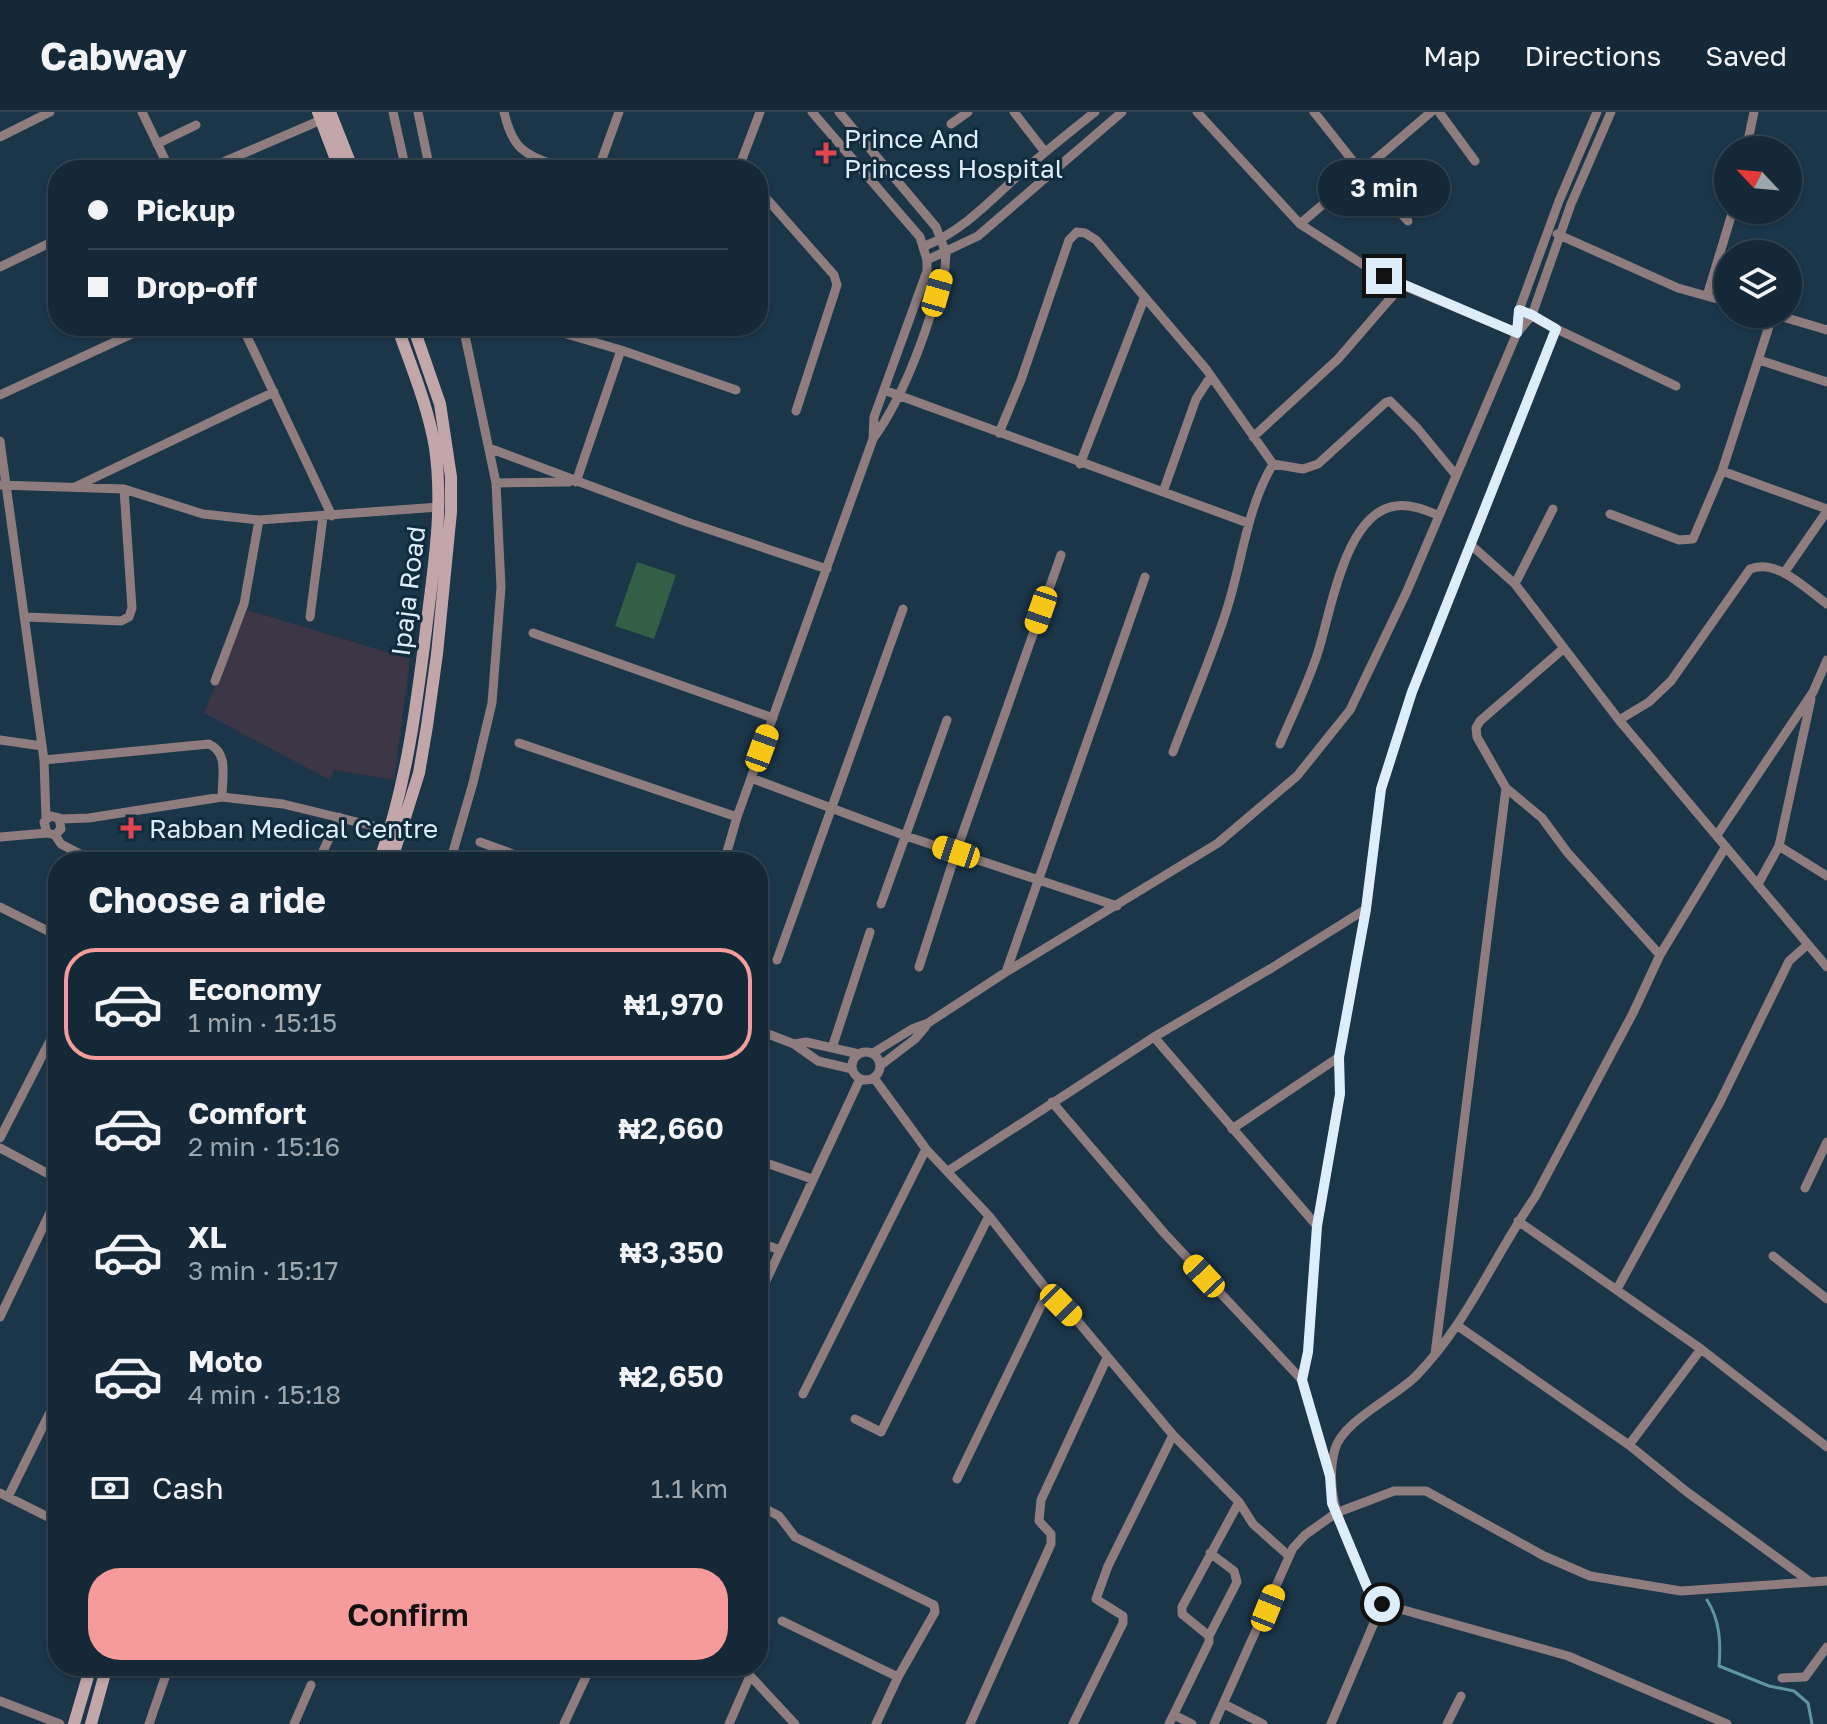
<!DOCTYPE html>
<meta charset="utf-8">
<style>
:root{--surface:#142837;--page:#213442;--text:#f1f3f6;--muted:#9da6ad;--line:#334452;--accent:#f59b9c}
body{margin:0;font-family:"Golos Text",sans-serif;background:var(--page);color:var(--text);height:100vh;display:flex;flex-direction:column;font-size:30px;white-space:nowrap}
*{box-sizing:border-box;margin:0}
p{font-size:26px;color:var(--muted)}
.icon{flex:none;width:44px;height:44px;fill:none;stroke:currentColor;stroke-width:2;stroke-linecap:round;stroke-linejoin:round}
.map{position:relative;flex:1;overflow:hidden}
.drawer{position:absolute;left:48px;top:740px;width:720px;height:824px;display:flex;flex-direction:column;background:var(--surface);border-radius:32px;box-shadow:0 2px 6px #0004,0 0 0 2px var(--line)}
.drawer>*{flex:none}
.banner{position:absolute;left:48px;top:48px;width:720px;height:176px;border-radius:32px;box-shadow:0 2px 6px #0004,0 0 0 2px var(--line);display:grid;align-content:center;height:176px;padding:0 40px;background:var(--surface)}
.needle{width:52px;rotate:296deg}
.buttons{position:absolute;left:1714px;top:24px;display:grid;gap:16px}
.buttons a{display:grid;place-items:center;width:88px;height:88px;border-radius:50%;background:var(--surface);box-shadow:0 2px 6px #0004,0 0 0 2px var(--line);font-size:40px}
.end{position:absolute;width:36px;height:36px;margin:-18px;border:10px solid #deedfa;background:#111;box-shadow:0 0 0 4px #111}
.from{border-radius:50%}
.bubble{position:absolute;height:56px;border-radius:28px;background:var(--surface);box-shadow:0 2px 6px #0004,0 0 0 2px var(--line);font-size:26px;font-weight:600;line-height:56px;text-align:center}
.car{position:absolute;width:24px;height:48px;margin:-24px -12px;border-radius:10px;box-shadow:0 0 6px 2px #0007;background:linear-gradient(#f5c518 24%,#345 0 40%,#f5c518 0 76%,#345 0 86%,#f5c518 0)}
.banner b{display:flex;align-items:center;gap:28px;height:76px;font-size:30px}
.banner b+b{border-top:2px solid var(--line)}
.banner i{width:20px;height:20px;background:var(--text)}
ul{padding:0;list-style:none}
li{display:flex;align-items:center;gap:24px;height:112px;margin:0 16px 12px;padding:0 24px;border:4px solid transparent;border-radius:32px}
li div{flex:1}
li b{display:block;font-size:30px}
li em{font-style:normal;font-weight:600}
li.on{border-color:var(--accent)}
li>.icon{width:72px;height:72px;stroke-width:1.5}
h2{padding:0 40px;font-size:36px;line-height:96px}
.pay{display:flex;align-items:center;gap:20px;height:88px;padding:0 40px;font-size:30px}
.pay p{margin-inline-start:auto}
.action{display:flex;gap:16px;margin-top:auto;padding:16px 40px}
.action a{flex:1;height:92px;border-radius:32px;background:var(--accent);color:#111;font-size:32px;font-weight:600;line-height:92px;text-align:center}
header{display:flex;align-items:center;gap:48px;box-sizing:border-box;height:112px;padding:0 40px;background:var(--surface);border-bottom:2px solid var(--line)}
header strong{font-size:38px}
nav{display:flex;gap:44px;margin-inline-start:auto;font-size:28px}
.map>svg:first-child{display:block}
.education{fill:#3d3647}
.green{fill:#335f47}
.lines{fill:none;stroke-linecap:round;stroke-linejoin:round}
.stream{stroke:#5f969e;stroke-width:3}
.street{stroke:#8e7c7e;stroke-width:9}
.secondary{stroke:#c2a6a9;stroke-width:12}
.route{stroke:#deedfa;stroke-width:10}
.health-dot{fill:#e0444e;stroke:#112b3e;stroke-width:3}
.labels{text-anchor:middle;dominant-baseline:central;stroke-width:6;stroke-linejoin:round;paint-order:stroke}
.poi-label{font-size:26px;fill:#deedfa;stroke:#112b3e;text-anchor:start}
.street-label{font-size:26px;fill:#deedfa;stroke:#112b3e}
</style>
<header>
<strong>Cabway</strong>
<nav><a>Map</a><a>Directions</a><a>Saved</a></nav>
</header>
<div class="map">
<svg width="1827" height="1612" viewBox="0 0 1827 1612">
<rect width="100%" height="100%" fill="#1b3549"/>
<path class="education" d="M247,498L410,547L394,668L334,658L330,668L204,601Z"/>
<path class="green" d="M637,450L676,463L654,527L615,514Z"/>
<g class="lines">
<path class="stream" d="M1707,1488C1720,1508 1721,1531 1719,1554L1769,1574L1794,1579L1808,1591L1812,1612"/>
<path class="street" d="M142,0L170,58
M393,0L406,58
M418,0L430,58
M504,0C514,44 530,43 568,58
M812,0L920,125L927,148V159L874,305L873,327
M1014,0L1045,40
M1197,0L1300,112L1367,155L1402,173L1517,221
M1314,0L1360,58L1408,109
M1439,0L1475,49
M951,12L968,0
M0,25L50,0
M157,32L196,13
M1746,38L1754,0
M205,58L321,8
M598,58L619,0
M738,58L760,0
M758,77L834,163L837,173L796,299
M1300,112L1431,0
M1557,122L1678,176L1728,190
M925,134C963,119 992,87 1023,59C1046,39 1071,19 1095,0
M927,148L978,124L1122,0
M0,155L58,127
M1707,184L1733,98
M1529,202L1544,211L1676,274
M1773,202L1827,218
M242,214L332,404
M539,214L621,238L736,278
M1517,221L1519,198L1559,89L1597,0
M1759,248L1827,270
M884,278L1248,411
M0,283L149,214
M999,321L1021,268L1069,128L1077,120L1085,121L1096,128L1206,257L1273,352C1245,399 1242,455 1224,506C1209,551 1190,595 1173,640
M1253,325L1338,247L1402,173
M0,329L44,648L46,706
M489,336L687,410L827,457
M1080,352L1144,187
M1273,352L1303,357L1318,352L1385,291L1390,289L1418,317L1455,362
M1722,359L1827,397
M576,370L621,238
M496,371L569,370
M0,373L124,377L203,402L259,408L439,395
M75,375L274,280
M1163,380L1196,287L1211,264
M1610,402L1679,428L1693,427L1722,359L1773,202
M1471,433L1515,472L1619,608L1827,855
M1784,461L1827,399
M1515,472L1553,397
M26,505L121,509L129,505L132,496L124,377
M310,505L323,405
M533,521L773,606
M1563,537L1480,609L1476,616L1477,625L1506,676L1542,706L1567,740L1660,843
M215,569L244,492L259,408
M1619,608L1649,590L1671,569L1750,457C1777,446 1806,477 1827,492
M0,628L42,634
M519,631L737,705
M1280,632C1293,601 1308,572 1318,540C1331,500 1345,400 1396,394C1410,392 1425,398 1438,403
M44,648L209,632C229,641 222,665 222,685
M751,666L906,724L1117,794
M60,707L89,706L222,685L283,692L390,718
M55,723L61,717L59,706L50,704L44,710L47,721L55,723L61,732L95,750
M1717,723L1813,580L1827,548
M0,725L47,721
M480,730L535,750
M1779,734L1827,764
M1725,736L1660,843L1633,901L1535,1085C1494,1144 1467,1212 1416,1264C1395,1285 1343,1309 1335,1337C1321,1388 1351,1435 1370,1482L1382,1492L1568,1544L1727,1612
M318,750L339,705
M450,750L473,671L492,591L501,475L496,371L463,214
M724,750L737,705L873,327C908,278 928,214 945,156L946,141L936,115L839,0
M1758,772L1779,734L1811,587
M881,792L947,608
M0,795L58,824
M777,848L903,497
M919,855L956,740L1061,443
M1006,860L1145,465
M758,918L794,932L818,949L852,957
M1154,925L1317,1114
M794,932L806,930L859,942
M832,936L870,820
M852 954a14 14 0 1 1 28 0a14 14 0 1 1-28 0Z
M873,941L912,917L928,911L1006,860L1218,731L1297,664L1350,598L1407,479L1517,221L1532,203L1571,92L1611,0
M881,953L915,927L926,914
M874,966L926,1037L989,1104L1048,1179L1075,1206L1173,1323L1239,1390L1253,1412L1289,1444
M758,985L764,968
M1052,990L1165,1122L1302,1268
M1232,1017L1339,945
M0,1026L58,913
M0,1036L58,1067
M758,1048L812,1067
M948,1059L1154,925L1270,857L1366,797
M1805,1076L1827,1030
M1518,1109L1701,1237L1827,1335
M758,1130L780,1138
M1773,1144L1827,1187
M1617,1177L1720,990L1789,849L1807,833
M758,1186L860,967
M0,1205L58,1084
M1458,1214L1629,1333L1687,1380L1809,1469
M1435,1242L1506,676
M803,1282L926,1037
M855,1307L881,1320L989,1104
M1629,1333L1701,1237
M1329,1360L1302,1268L1308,1240L1317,1114L1340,982L1339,945L1366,797L1381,677L1412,580L1556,217
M957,1367L1048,1179
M0,1381L58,1410
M8,1385L58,1284
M758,1393L779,1404L795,1425L934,1493L935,1500L898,1565L876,1612
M782,1509L898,1565
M1209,1524L1237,1470L1234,1459L1210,1441
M575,1554L588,1561
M741,1554L795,1612
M1782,1566L1805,1565L1827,1535
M0,1589L60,1612
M1224,1592L1263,1612
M1174,1603L1192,1612
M149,1612L169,1554
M294,1612L311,1573
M564,1612L591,1554
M729,1612L750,1564
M970,1612L1051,1432V1422L1039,1409L1041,1388L1107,1246
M1073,1612L1123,1511V1504L1096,1487L1108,1454L1173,1323
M1169,1612L1209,1530V1524L1182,1502V1495L1239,1390
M1214,1612L1293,1436L1305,1423L1336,1401L1394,1379H1426L1544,1444L1590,1464L1681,1479L1827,1469
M1331,1612L1382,1492
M1447,1612L1461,1584"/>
<path class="secondary" d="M318,0L340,58
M330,0L353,58
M379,750C406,675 416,597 426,518C433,457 444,398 435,336C428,294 411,254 397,214
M391,750L419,661L427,614L437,542L451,400V365L440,292L413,214
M74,1612L91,1554
M91,1612L107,1554"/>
</g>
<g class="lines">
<path class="route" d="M1382,1492L1370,1482L1332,1391L1330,1364L1302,1268L1308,1240L1317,1114L1340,982L1339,945L1366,797L1381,677L1412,580L1556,217L1532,203L1519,198L1517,221L1384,164"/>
</g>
<g class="health-dot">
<path d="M822 29h8v8h8v8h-8v8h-8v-8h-8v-8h8z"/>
<path d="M127 704h8v8h8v8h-8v8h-8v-8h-8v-8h8z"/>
</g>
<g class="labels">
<g class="poi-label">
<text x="844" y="26">Prince And<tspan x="844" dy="30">Princess Hospital</tspan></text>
<text x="149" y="716">Rabban Medical Centre</text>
</g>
<g class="street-label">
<text transform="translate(408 479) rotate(-83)">Ipaja Road</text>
</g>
</g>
</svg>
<div class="buttons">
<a><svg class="needle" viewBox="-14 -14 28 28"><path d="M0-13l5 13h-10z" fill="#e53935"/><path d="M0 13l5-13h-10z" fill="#9da6ad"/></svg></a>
<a><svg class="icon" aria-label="layers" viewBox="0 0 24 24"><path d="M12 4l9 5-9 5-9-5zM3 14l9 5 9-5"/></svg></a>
</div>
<i class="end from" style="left:1382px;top:1492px"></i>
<i class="end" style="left:1384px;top:164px"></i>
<div class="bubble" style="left:1318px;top:48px;width:132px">3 min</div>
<i class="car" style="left:937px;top:181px;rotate:16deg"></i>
<i class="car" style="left:1041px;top:498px;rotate:199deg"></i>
<i class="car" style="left:762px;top:636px;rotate:20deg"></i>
<i class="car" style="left:956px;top:740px;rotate:288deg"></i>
<i class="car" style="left:1204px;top:1164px;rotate:317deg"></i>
<i class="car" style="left:1061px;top:1193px;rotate:135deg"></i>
<i class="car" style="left:1268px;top:1496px;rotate:22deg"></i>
<div class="banner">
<b><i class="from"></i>Pickup</b>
<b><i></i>Drop-off</b>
</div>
<section class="drawer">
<h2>Choose a ride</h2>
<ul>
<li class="on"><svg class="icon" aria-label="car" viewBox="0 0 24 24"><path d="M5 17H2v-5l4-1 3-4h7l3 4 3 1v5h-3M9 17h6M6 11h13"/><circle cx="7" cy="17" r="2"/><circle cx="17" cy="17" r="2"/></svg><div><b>Economy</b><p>1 min · 15:15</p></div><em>₦1,970</em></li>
<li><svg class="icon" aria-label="car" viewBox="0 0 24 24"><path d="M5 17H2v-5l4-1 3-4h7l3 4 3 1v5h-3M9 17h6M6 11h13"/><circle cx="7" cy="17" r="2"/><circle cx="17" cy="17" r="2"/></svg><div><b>Comfort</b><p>2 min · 15:16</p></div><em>₦2,660</em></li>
<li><svg class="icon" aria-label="car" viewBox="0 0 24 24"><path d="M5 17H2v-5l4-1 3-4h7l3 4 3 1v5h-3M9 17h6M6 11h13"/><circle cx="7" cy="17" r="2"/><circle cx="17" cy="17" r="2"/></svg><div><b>XL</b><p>3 min · 15:17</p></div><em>₦3,350</em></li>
<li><svg class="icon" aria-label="car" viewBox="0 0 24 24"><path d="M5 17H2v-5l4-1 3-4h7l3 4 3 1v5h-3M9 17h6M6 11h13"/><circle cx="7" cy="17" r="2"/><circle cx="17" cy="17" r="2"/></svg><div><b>Moto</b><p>4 min · 15:18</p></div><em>₦2,650</em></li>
</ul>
<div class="pay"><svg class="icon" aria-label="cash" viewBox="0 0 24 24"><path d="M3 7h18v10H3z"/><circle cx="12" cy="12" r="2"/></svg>Cash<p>1.1 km</p></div>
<div class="action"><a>Confirm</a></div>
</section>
</div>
